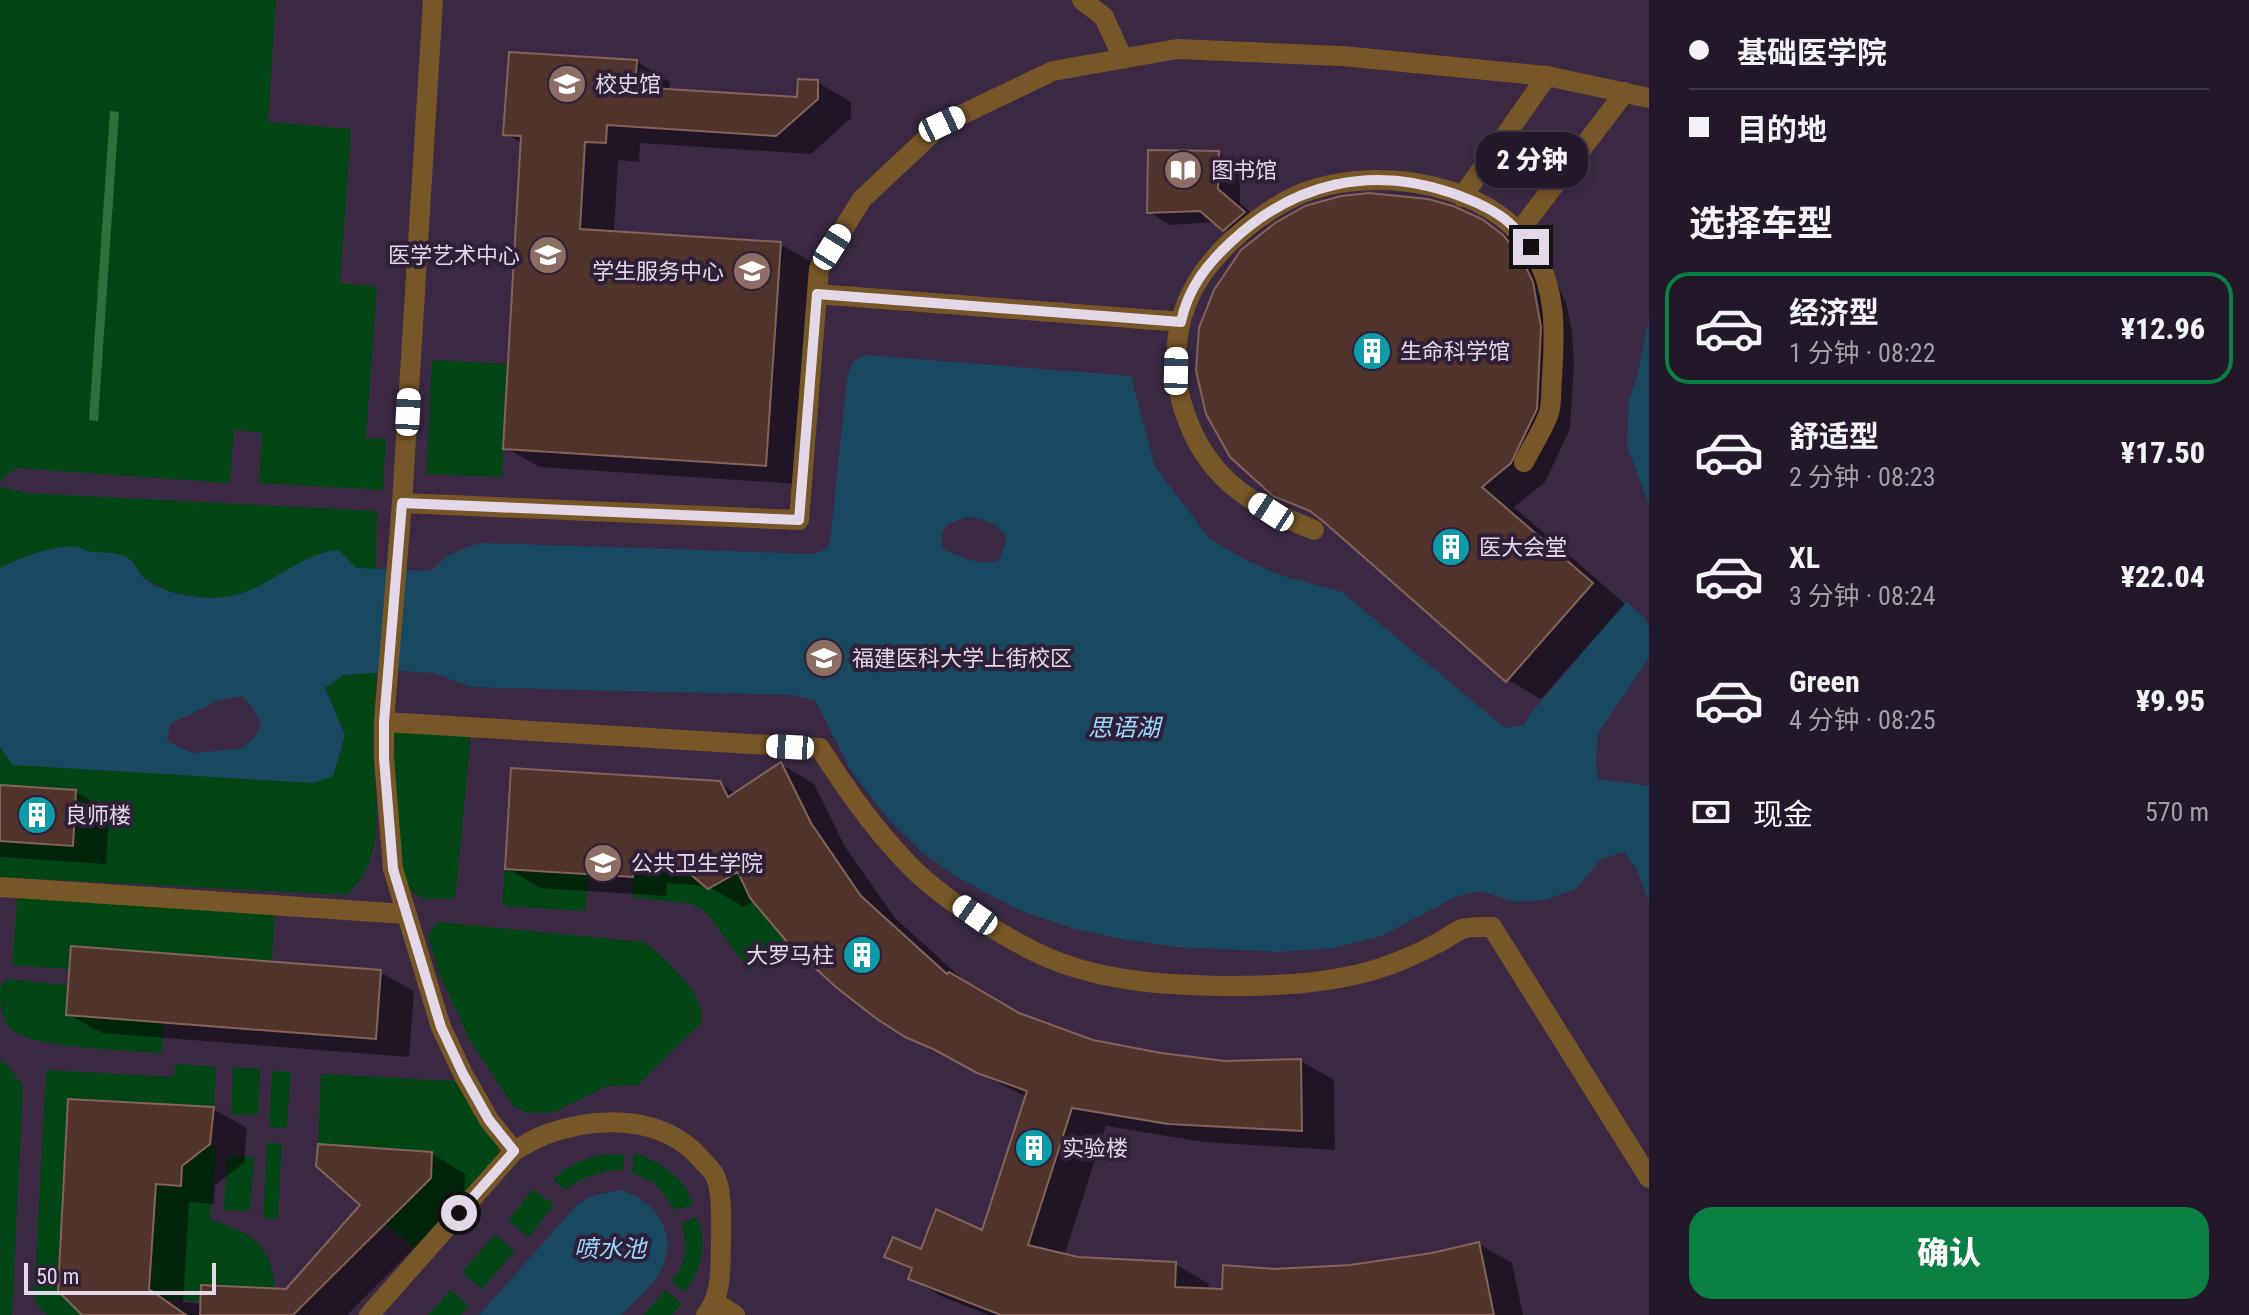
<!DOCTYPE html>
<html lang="zh">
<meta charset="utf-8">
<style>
:root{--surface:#231829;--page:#2b2131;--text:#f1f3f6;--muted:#a3a0a8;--line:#403746;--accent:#0b8043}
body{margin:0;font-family:"Roboto Condensed","Noto Sans SC",sans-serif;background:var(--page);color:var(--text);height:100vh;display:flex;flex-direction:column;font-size:30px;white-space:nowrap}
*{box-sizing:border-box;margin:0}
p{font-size:26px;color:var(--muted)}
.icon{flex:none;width:44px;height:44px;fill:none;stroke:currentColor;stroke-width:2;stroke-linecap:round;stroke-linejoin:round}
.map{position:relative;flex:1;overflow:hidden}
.side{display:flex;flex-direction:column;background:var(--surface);width:600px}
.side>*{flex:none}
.guide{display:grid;align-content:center;height:176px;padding:0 40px;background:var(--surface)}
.scale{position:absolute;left:24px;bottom:20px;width:192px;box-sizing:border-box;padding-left:8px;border:4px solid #e2d8e7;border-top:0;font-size:22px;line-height:28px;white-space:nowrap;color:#e2d8e7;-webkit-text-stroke:6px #2f2037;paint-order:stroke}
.end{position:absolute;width:36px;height:36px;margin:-18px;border:10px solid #e2d8e7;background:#111;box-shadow:0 0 0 4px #111}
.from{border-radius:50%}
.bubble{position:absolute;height:56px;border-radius:24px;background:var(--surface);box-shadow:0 4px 12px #0003,0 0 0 2px var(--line);font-size:26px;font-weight:800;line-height:56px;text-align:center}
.car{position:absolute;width:24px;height:48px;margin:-24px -12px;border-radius:10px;box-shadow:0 0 6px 2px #0007;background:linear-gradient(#fff 24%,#345 0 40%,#fff 0 76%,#345 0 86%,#fff 0)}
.guide b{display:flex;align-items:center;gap:28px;height:76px;font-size:30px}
.guide b+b{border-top:2px solid var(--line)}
.guide i{width:20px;height:20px;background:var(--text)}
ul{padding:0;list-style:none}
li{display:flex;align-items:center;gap:24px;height:112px;margin:0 16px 12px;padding:0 24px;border:4px solid transparent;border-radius:24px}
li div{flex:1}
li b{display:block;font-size:30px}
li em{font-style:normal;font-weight:800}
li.current{border-color:var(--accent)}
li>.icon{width:72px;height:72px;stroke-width:1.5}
h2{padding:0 40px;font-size:36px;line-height:96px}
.pay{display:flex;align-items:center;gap:20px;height:88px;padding:0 40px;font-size:30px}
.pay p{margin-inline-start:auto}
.cta{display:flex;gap:16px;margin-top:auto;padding:16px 40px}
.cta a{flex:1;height:92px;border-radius:24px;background:var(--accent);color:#fff;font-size:32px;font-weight:800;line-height:92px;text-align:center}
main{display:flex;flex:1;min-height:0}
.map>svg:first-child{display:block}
.built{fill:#3b2944}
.green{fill:#024515;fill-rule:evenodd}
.forest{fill:#2e713a}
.water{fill:#184961;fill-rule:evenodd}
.shadow{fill:#0007}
.building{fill:#51342c;stroke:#83635a;stroke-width:2}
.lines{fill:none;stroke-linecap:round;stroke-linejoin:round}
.minor{stroke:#775628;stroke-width:20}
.route{stroke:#e2d8e7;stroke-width:10}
.labels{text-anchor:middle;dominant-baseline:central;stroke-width:8;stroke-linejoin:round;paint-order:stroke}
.poi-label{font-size:22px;fill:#e2d8e7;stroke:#2f2037;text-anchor:start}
.water-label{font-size:24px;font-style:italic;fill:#98d9fe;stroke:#2f2037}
</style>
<main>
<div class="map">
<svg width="1649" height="1315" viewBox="0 0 1649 1315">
<rect width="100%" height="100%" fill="#2f2037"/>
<path class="built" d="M0,0H1649V1315H0Z"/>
<path class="green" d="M0,0H276L268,122L351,129L340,283L377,287L366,438L386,439L383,490L259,483L262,433L234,430L230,483L16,468L0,481ZM111,111L119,113L98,420H90Z
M432,360L508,364L502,477L426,474Z
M0,486L26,493L377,511L376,570L356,568L338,550L308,559L282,576L239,596L208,598L170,592L144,578L131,560L115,553L89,552L76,547L37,553L0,568Z
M377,672C375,697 373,723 373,747C374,797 390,858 346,895L0,877V841L72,846L76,790L0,785V747L2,751L333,776L345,735L325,688L343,675Z
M389,729L471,733L456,892L453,898L424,899L403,886Z
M634,865L738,871L767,918L785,939L750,971L705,911L692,904L632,897Z
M505,869L590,875L585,911L506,906L502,902Z
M18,893L275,914L272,961L72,946L69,969L12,965Z
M438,922L643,942C663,955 710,998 700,1024L638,1085L607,1086L552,1113H528L514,1107L469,1039L437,968L428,936Z
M8,979L68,985L164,1022L162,1053C130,1050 30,1049 10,1028C0,1016 0,1002 0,987Z
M0,1061L9,1066L23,1087L12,1315H0Z
M176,1064L216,1067L214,1107L68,1099L58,1291L82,1315H47L39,1308L34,1295L46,1070L174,1077Z
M233,1067L260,1069L258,1115L231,1114Z
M272,1071L291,1072L287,1128L269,1127Z
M321,1074L458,1081L506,1150L418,1251L385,1224L431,1179L432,1152L318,1144Z
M267,1143H282L278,1219L263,1218Z
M210,1144L216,1146L210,1220C249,1230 272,1246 275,1288L202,1285L201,1301L164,1299L149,1289L156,1184L181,1186L182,1166Z
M634,1153C660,1161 686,1178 693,1205L675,1210L654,1182L632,1173Z
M605,1154L625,1155L623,1170C601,1170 582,1177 565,1190L553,1179C569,1165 585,1158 605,1154Z
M227,1156L254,1157L250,1211L224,1210Z
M533,1189L554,1205L529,1237L508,1221Z
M696,1217C709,1241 701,1273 684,1292L671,1281C687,1266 688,1244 681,1224Z
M495,1234L515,1251L482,1289L462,1272Z
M451,1290L469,1306L461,1315H428Z
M665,1290L682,1304L672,1315H644Z"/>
<path class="forest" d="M110,111L119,112L98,421L89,420Z"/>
<path class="water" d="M1649,319V504L1627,446L1629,401L1637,376Z
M865,355L1131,376L1155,467L1210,539L1246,560L1280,575L1342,592L1505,728L1524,725L1531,713L1626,601L1646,619L1649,628V658L1598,733L1596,762L1598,779L1649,786V902L1636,868L1624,852L1601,859L1576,889L1545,900L1516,902L1480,891L1455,897L1382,936L1333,948L1280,952L1178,947L1128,940L1075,929L1021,911L957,877L922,852L890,821L851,771L815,700L793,695L471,687L434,673L401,671L343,675L325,688L345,735L333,776L313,783L13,765L0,747V568C19,559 55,544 76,547C82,548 87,552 94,552C106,553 118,552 129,559C136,563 138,573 144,578C160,592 188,597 208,598C263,600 290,555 338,550L356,568L431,571C446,555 460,548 482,543L814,554L824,550L830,543L847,379L852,363ZM967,517C984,519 998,523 1007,538L999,560C981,567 958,557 942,548V534L948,524ZM242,696L253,708L261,723L254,739L239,749L192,753L167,741L170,724L219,700Z
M619,1190C653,1198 678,1231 663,1266C655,1284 635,1300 622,1315H479L576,1206L592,1196Z"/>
<path class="shadow" d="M637,62L670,82L669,91L799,100L817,82L851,102V118L811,154L640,143L639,162L618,160L614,233L780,244L814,263L800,484L539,467L505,447L523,144L505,133Z
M1219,153L1240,166V203L1266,226L1246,242L1216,222L1170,225L1149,212Z
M1481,221L1516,241L1554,277L1566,303L1572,332L1574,363L1570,429L1545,482L1514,507L1625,604L1541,699L1508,680L1327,521L1274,494Z
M781,764L814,784L844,845L895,918L970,986L1020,1015L1093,1042L1225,1063L1301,1061L1334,1080L1335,1150L1203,1142L1106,1126L1064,1256L1078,1259L1175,1264L1209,1284V1290L1224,1291L1273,1271L1350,1267L1433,1255L1479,1244L1512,1263L1523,1315H989L943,1297L910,1278L913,1271L887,1256L922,1251L983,1233L1027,1097L941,1055L906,1035L755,900L743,907L708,886L667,883L666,896L540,888L507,868L719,783L737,794Z
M0,787L76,792L109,811L106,864L0,857Z
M380,972L414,991L409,1057L102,1033L68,1014Z
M213,1109L247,1128L244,1163L215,1185L214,1204L189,1202L183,1302L202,1304L287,1291L432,1154L465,1174L464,1198L347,1315H85L60,1290Z"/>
<path class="building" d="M509,52L637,60L635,87L797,97L798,79L818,80V99L776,136L607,125L606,143L585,142L580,229L781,242L766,466L503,449L521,136L503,135Z
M1148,150L1219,151L1218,189L1245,212L1223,231L1200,211L1147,213Z
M1369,193L1428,199L1453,206L1482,219L1503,235L1520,255L1533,282L1541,327L1537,409L1511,463L1482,487L1593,583L1506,682L1324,522L1310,511L1273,496L1230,457L1206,414L1196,371L1199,328L1214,290L1241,250L1275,223L1305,206L1341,196Z
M781,762L811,823L861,896L947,974L949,972L1019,1013L1093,1040L1161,1053L1225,1061L1301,1059L1302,1131L1168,1124L1072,1108L1028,1245L1078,1257L1176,1262L1175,1287L1222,1289L1223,1265L1274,1269L1350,1265L1432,1253L1479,1242L1494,1315H1001L908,1279L912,1268L884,1257L893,1237L921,1249L936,1209L982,1230L1027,1091L977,1073L933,1049L905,1037L877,1019L837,988L788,943L750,898L738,872L708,889L684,869L634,865L633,877L505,869L511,768L720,781L728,797Z
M0,785L76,790L73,846L0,841Z
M71,946L381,970L376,1039L66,1015Z
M68,1099L214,1107L210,1144L182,1166L181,1186L156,1184L149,1289L186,1315H82L58,1291Z
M318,1144L432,1152L431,1178L293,1315H200L201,1285L286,1289L360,1205L316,1166Z"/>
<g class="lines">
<path class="minor" d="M433,0L402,503L384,722V758L393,869L441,1027L463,1074L489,1120L514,1151
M1082,0L1104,17L1123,59
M1462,197L1547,76
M1518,233L1625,92
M817,294L1181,322
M402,503L799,520L819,268L862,199L942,124L1053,71L1177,49L1342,56L1547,76L1649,98
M1314,530C1257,507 1213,484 1189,424C1183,409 1178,394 1177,378C1172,322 1190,280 1230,242C1253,221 1281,200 1311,190C1380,167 1489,183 1531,248C1557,287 1555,332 1552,377C1551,388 1552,402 1549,413C1543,430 1532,446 1524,462
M384,722L820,748C847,791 877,833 913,869C948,903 1016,946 1061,963C1112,982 1170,985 1223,986C1264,986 1305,985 1345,977C1378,971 1406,960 1436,944C1444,940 1453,933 1462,929C1470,926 1483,927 1492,927L1649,1178
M0,887L406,914
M716,1303L735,1315
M369,1315L514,1151C525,1145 535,1138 547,1134C598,1116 663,1115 701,1159C705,1164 714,1171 716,1178C723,1195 721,1227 721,1245C720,1269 722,1296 706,1315"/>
</g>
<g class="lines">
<path class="route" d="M459,1213L514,1151L489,1120L463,1074L441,1027L393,869L384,758V722L402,503L799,520L817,294L1181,322C1188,288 1207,264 1232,241C1294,183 1371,165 1452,193C1471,200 1489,207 1506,220C1515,227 1523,238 1531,247"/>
</g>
<defs>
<g id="university-disc" transform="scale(2)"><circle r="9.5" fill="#8d6e63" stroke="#2f2037"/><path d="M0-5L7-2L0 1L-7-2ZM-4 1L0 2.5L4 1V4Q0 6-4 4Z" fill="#fff"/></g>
<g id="library-disc" transform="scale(2)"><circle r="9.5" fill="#8d6e63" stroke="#2f2037"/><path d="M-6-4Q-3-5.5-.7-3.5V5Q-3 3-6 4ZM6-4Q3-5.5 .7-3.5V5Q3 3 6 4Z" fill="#fff"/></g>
<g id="building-disc" transform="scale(2)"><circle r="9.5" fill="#0f9aa8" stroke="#2f2037"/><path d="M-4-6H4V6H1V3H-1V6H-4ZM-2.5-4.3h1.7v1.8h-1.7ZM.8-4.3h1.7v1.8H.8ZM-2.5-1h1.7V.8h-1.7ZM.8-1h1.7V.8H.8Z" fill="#fff"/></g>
</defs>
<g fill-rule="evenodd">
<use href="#university-disc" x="567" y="84"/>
<use href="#library-disc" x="1183" y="170"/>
<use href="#university-disc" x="548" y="255"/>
<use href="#university-disc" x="752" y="271"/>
<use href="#building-disc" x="1372" y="351"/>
<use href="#building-disc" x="1451" y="547"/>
<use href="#university-disc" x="824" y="658"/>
<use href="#building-disc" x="37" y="815"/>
<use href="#university-disc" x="603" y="863"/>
<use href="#building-disc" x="862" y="955"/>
<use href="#building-disc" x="1034" y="1148"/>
</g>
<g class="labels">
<g class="poi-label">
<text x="595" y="84">校史馆</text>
<text x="1211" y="170">图书馆</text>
<text x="520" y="255" text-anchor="end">医学艺术中心</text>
<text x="724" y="271" text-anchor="end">学生服务中心</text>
<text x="1400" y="351">生命科学馆</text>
<text x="1479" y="547">医大会堂</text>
<text x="852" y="658">福建医科大学上街校区</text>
<text x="65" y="815">良师楼</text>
<text x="631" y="863">公共卫生学院</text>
<text x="834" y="955" text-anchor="end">大罗马柱</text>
<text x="1062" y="1148">实验楼</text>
</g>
<g class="water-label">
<text x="1124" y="728">思语湖</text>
<text x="610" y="1249">喷水池</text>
</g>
</g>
</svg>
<div class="scale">50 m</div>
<i class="end from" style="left:459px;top:1213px"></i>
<i class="end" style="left:1531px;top:247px"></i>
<div class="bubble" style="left:1476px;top:132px;width:112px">2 分钟</div>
<i class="car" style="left:942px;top:124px;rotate:65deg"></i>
<i class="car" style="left:832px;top:247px;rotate:32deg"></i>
<i class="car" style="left:1176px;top:371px;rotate:1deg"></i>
<i class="car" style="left:408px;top:412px;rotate:3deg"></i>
<i class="car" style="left:1271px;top:512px;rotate:303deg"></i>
<i class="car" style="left:790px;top:747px;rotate:273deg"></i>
<i class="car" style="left:975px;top:915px;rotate:305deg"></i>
</div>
<section class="side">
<div class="guide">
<b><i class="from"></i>基础医学院</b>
<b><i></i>目的地</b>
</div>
<h2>选择车型</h2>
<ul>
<li class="current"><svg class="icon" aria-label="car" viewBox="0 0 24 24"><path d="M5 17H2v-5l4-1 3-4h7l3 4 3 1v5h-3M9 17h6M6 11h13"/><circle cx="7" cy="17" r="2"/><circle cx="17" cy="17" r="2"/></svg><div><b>经济型</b><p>1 分钟 · 08:22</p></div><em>¥12.96</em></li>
<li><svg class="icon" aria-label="car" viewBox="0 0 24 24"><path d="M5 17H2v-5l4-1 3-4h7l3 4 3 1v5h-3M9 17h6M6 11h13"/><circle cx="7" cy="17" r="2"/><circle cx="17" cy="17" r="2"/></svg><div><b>舒适型</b><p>2 分钟 · 08:23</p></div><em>¥17.50</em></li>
<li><svg class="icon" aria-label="car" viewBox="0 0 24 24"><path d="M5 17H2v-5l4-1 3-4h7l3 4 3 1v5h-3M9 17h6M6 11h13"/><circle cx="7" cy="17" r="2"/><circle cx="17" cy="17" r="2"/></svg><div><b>XL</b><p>3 分钟 · 08:24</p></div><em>¥22.04</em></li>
<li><svg class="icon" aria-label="car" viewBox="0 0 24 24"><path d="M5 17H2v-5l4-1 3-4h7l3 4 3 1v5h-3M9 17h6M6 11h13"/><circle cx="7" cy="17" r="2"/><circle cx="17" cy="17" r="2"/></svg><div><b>Green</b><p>4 分钟 · 08:25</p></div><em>¥9.95</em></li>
</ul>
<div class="pay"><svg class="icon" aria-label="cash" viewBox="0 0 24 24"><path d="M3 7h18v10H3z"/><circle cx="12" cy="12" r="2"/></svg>现金<p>570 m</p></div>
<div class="cta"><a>确认</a></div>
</section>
</main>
